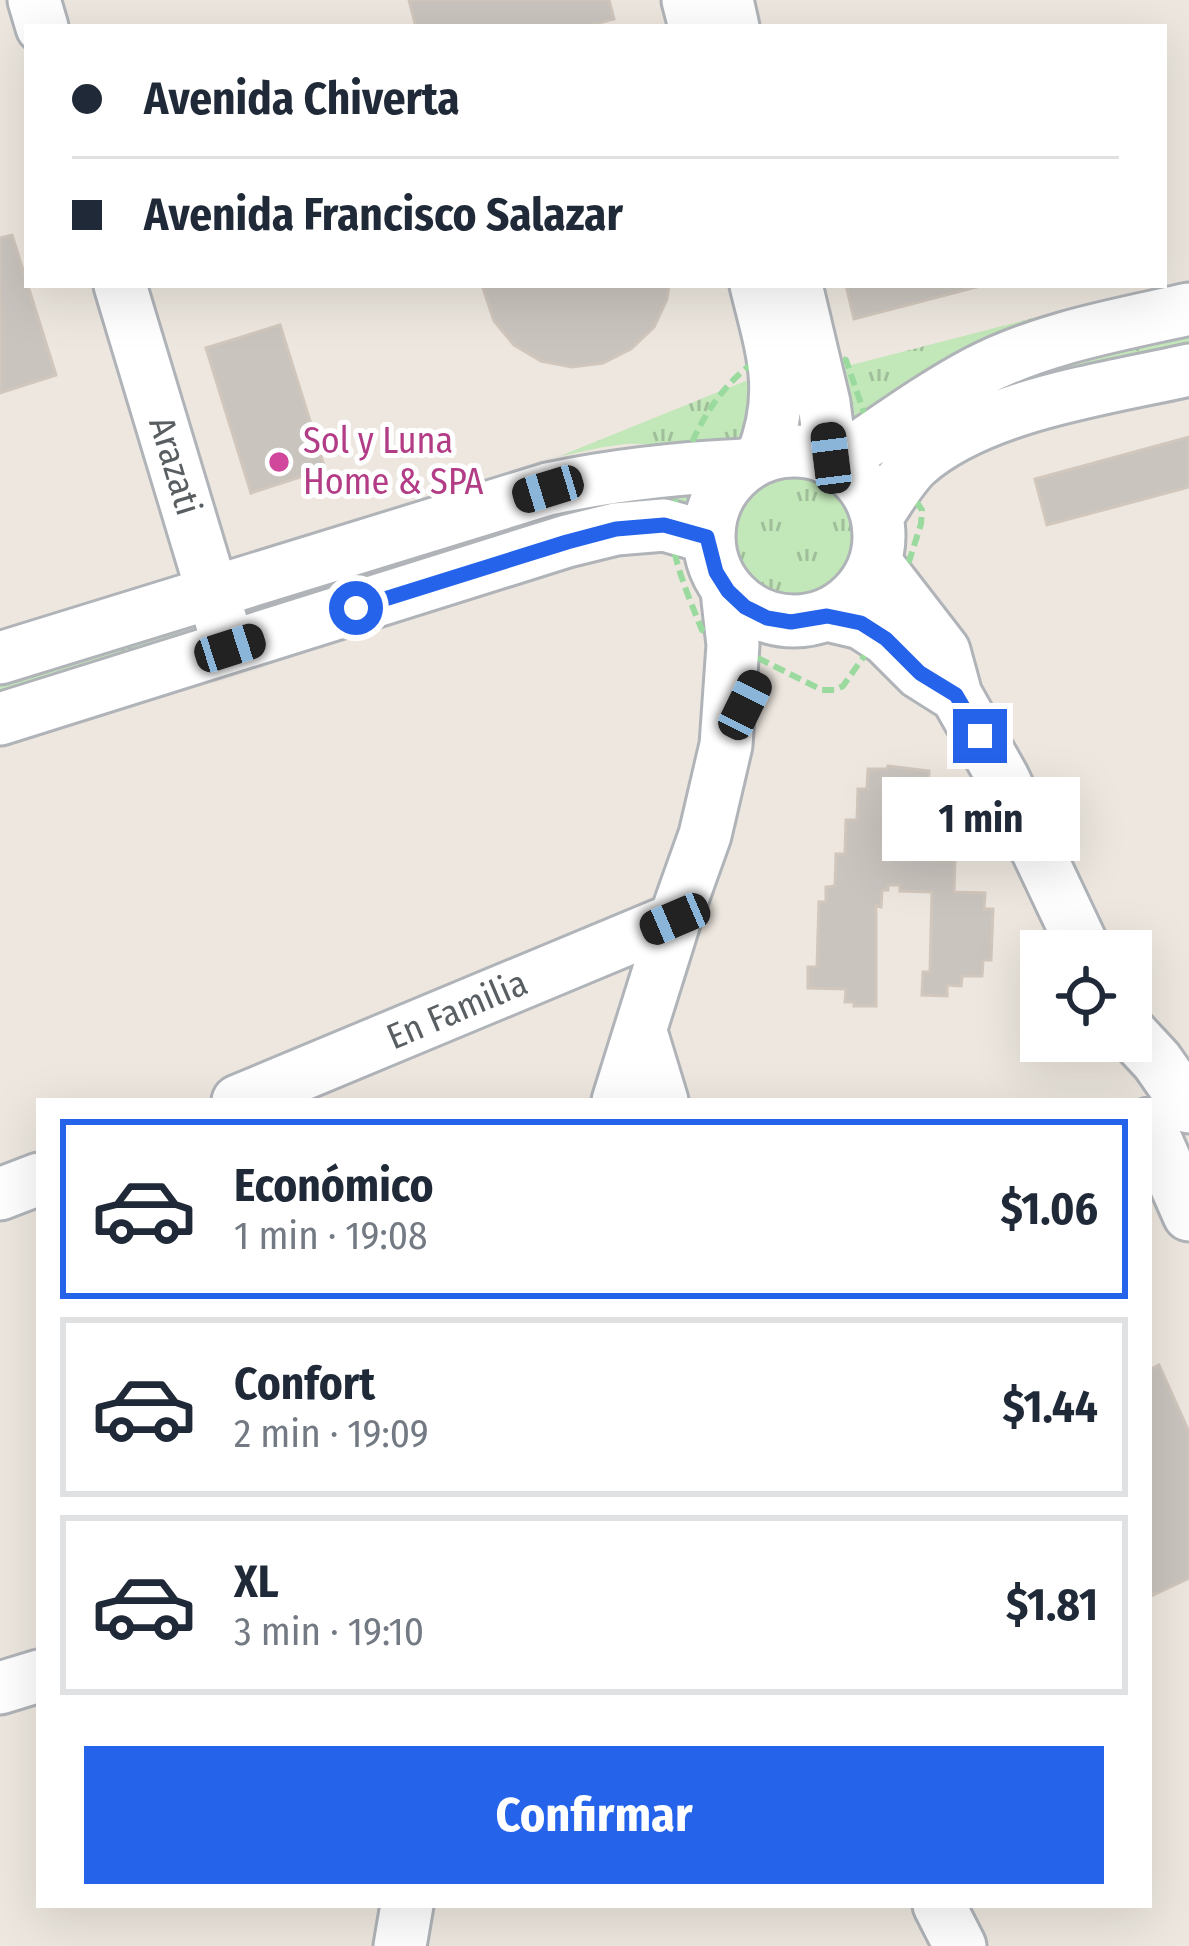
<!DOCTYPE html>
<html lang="es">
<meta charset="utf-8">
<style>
:root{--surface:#fff;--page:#f6f6f7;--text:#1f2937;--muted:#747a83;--line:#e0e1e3;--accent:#2563eb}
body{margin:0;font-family:"Fira Sans Condensed",sans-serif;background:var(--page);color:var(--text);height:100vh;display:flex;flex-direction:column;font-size:45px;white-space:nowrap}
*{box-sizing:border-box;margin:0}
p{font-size:39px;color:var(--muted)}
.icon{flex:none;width:66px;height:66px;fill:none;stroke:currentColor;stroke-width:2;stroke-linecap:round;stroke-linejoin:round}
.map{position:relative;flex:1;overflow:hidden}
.details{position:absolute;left:36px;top:1098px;width:1116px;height:810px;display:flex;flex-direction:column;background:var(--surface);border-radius:0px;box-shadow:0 12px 48px #0002}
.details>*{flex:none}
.banner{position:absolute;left:24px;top:24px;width:1143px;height:264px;border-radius:0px;box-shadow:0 12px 48px #0002;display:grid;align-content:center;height:264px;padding:0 48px;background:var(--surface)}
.controls{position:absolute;left:1020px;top:930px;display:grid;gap:24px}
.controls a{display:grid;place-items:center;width:132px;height:132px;border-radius:0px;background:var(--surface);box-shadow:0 12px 48px #0002;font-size:60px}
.end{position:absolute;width:54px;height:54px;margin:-27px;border:15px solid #2563eb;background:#fff;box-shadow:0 0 0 6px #fff}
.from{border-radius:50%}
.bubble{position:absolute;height:84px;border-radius:0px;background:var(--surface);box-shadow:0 12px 48px #0002;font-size:39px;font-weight:700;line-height:84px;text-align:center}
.car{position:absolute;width:36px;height:72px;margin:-36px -18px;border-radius:15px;box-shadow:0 0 9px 3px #0007;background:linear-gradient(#222 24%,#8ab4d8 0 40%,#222 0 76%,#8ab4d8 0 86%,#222 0)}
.banner b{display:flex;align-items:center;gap:42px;height:114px;font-size:45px}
.banner b+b{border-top:3px solid var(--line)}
.banner i{width:30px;height:30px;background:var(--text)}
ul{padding:21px 0 0;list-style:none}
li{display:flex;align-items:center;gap:36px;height:180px;margin:0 24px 18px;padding:0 24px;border:6px solid var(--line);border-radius:0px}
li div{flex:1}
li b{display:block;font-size:45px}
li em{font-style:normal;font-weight:700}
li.on{border-color:var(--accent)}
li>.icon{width:108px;height:108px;stroke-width:1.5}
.cta{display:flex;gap:24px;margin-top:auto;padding:24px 48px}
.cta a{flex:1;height:138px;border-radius:0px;background:var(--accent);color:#fff;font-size:48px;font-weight:700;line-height:138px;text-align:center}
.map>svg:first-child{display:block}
.grass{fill:url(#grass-tufts)}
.building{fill:#c9c4be;stroke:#d1c7bd;stroke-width:3}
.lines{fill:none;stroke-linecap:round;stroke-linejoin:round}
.minor-casing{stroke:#b0b4b8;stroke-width:57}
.path{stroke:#9bda9f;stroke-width:6;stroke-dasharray:12 6;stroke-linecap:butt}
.minor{stroke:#fff;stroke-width:51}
.route{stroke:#2563eb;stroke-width:15}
.hotel-dot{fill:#d1479c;stroke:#fff;stroke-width:4.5}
.labels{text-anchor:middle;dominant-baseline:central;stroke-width:10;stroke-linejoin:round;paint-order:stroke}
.hotel-label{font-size:36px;fill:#b23c85;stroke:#fff;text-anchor:start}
.street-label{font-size:36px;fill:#585e61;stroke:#fff}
</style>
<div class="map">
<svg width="1189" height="1946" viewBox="0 0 1189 1946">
<defs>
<pattern id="grass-tufts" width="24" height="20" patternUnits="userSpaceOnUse" patternTransform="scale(3)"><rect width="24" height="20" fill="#c2e7b8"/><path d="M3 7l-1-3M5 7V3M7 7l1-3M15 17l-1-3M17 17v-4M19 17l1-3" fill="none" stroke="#a0be99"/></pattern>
</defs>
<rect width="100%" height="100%" fill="#ede7df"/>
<path class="grass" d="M1041,316V319L855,420L841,410L832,370Z
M1189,328V349L883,475L866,457L990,384Z
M748,380L758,385L762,392C756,405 751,426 741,435C717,456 656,442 626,444C604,446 582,452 560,456Z
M727 535a64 64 0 1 1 128 0a64 64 0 1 1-128 0Z
M691,489L685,509L270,616L264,594L565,500Z
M175,622L182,640L0,696V676Z"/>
<path class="building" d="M409,0H609L614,19L584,27H416Z
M12,235L56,375L0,393V238Z
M482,285H669L667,299L654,327L631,349L603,363L572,367L541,361L514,345L494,321Z
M846,285H984L854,319Z
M280,325L325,469L251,493L206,348Z
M1189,437V487L1047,525L1035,479Z
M888,766L929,771L928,791H936L935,824L946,825L945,857H955L954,892L985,893L984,909H993L991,960H983L982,976H962L961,986L947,985V996L922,995L923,972H930L932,892L900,891V885H888V890H882L881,907L876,906V1006H854V1002H845L846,989L808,988V967H817L819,902H826V887L835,886L836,854H845L846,820H857L858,789H867L868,769H887Z
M1159,1365L1189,1432V1578L1153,1595L1149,1586V1370Z"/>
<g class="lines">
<g class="minor-casing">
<path id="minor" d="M34,0L42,27
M688,0L695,27
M727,0L733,27
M120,285L222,624
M756,285C772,350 788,392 762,457
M796,285L824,403L831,457
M709 536a85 85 0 1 1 170 0a85 85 0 1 1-170 0Z
M837,462C883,432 928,398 977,372C1042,338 1118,325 1189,309
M877,516C889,499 901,477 916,463C982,405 1105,389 1189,370
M876,563L944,651L956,695L1003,778L1085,951
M827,615L861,623L886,639L920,673L950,692
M0,658L548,489C614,475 678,468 745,465
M0,719L567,541L616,529L664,525L707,537
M641,1032L662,1101
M1131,1033L1157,1061L1189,1107
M238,1101L675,919
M618,1101L675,919L705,835L726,745L733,645L727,591
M1149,1124L1189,1215
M0,1194L39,1179
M0,1688L39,1676
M939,1905L960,1946
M400,1946L407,1905"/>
</g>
<path class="path" d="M772,351H812L846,360L873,439L922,510L921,524L905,574L879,635L843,686L835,690H822L702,630C693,608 674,563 673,541C671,468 706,386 772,351Z"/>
<use href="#minor" class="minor"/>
</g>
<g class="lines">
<path class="route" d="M356,608L567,542L616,529L664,525L707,537L716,572L728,591L745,607L767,618L791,622L827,616L861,623L886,639L920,673L956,695L980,736"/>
</g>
<circle class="hotel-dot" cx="279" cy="462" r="12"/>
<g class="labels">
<g class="hotel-label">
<text x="303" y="441">Sol y Luna<tspan x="303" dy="41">Home &amp; SPA</tspan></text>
</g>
<g class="street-label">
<text transform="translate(175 466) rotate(73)">Arazati</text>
<text transform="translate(457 1010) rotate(-23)">En Familia</text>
</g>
</g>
</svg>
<div class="controls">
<a><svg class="icon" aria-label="locate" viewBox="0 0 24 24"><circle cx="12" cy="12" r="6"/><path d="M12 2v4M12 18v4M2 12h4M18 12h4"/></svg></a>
</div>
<i class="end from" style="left:356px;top:608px"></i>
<i class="end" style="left:980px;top:736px"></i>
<div class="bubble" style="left:882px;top:777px;width:198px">1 min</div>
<i class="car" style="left:831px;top:458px;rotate:353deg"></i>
<i class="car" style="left:548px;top:489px;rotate:253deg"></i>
<i class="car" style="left:230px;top:648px;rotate:72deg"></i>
<i class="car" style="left:745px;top:705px;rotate:26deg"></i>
<i class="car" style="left:675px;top:919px;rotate:247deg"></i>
<div class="banner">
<b><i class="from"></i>Avenida Chiverta</b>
<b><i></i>Avenida Francisco Salazar</b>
</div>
<section class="details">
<ul>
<li class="on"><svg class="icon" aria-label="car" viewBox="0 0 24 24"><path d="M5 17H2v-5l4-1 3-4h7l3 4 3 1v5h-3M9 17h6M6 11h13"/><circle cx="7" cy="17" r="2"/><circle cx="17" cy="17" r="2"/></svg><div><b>Económico</b><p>1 min · 19:08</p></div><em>$1.06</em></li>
<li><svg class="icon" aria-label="car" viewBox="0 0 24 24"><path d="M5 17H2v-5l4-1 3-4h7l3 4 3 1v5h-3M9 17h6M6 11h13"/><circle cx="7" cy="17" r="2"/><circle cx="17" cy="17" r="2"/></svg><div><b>Confort</b><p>2 min · 19:09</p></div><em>$1.44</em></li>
<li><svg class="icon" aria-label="car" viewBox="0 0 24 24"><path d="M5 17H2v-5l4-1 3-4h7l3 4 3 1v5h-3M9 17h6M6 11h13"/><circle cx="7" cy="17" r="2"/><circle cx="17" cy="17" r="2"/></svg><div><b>XL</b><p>3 min · 19:10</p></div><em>$1.81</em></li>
</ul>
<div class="cta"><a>Confirmar</a></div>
</section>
</div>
